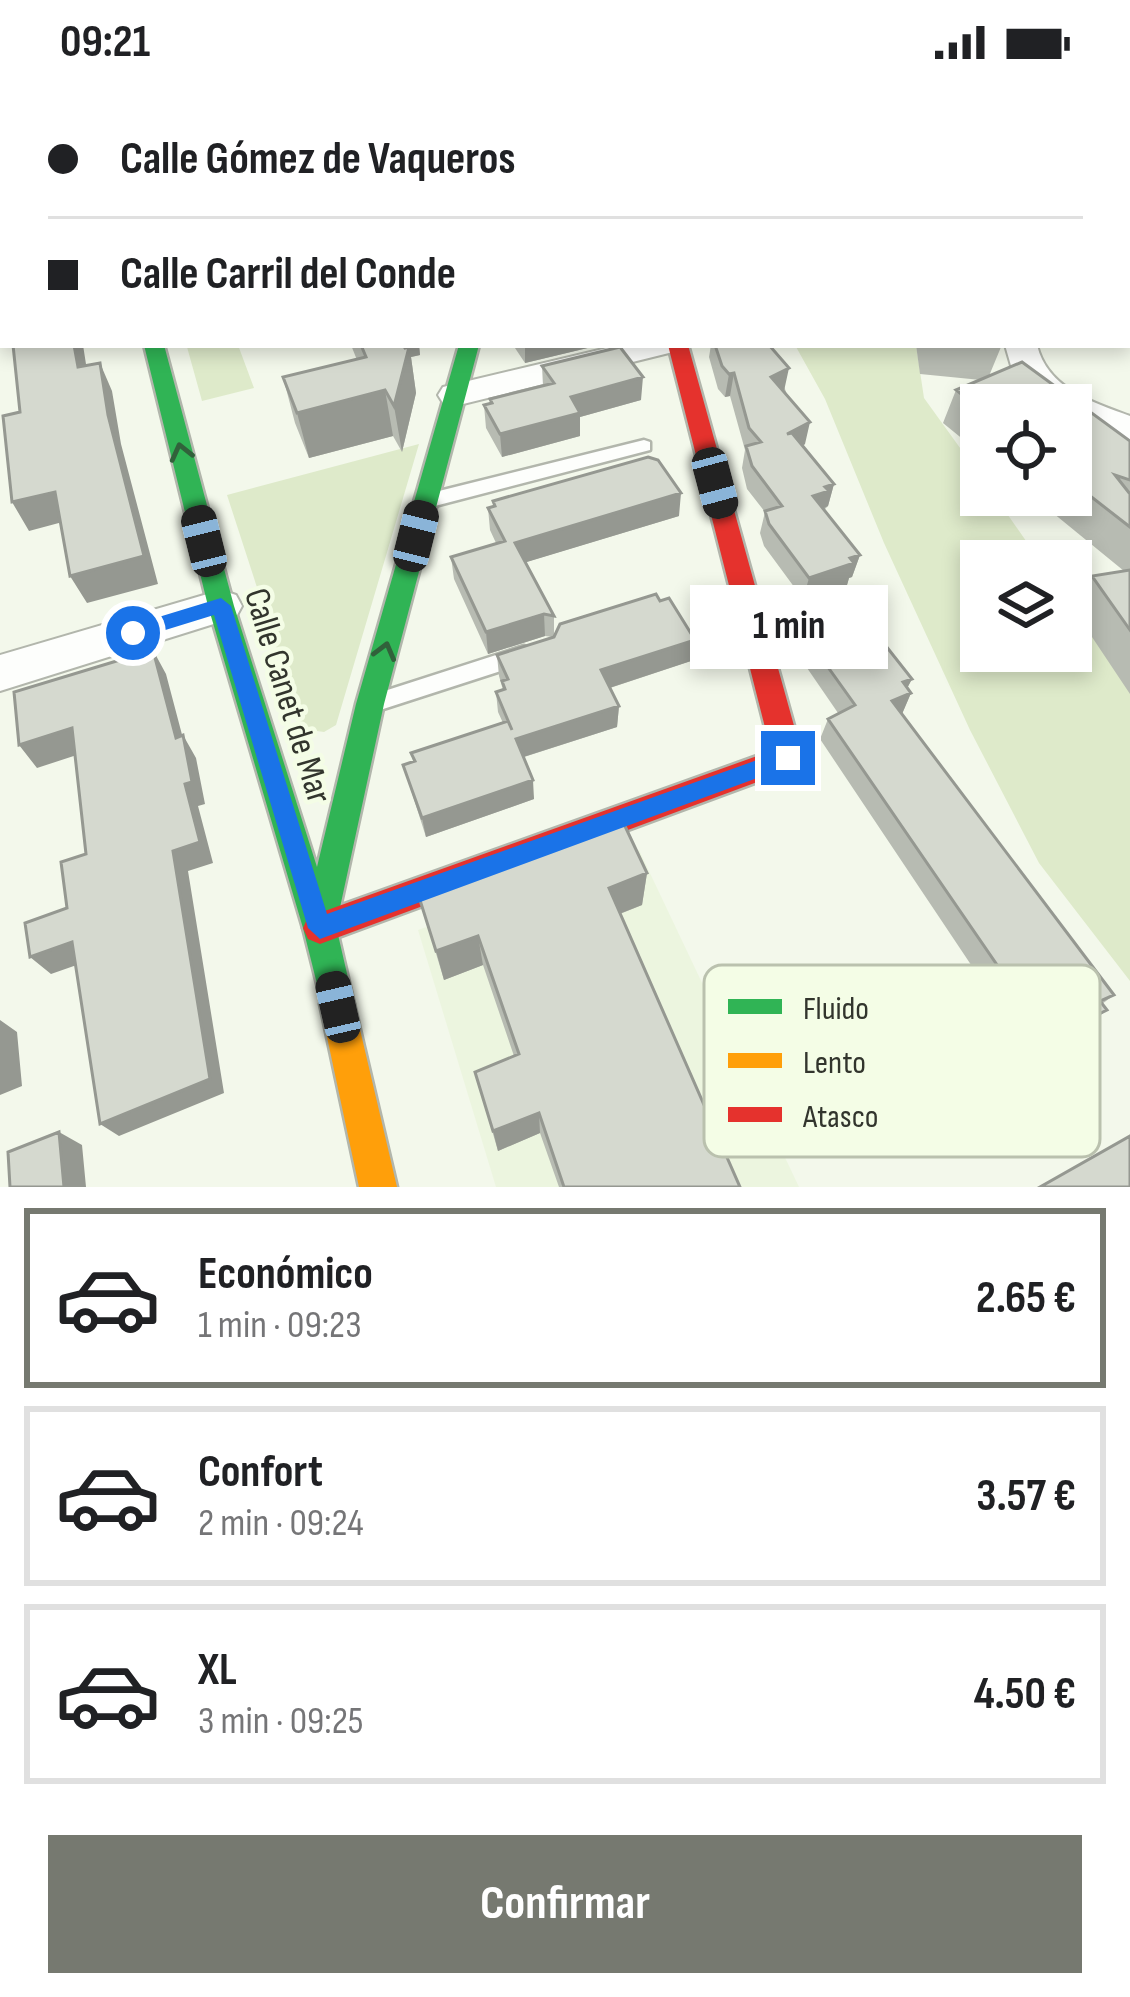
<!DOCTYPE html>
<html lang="es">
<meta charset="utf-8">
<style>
:root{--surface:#fff;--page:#f6f6f6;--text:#202124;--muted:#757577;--line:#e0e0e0;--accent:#767970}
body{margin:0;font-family:"Sofia Sans Condensed",sans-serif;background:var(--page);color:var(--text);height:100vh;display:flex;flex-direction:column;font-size:45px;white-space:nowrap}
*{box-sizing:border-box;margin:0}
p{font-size:39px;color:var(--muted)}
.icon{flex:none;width:66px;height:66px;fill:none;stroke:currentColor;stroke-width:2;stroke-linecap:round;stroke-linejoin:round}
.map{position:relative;height:1103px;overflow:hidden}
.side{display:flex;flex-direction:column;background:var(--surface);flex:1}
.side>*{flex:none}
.guide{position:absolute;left:0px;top:0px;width:1131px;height:264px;box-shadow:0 6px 18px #0003;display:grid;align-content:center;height:264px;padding:0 48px;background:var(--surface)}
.tools{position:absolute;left:960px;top:300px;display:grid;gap:24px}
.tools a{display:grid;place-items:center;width:132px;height:132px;border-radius:0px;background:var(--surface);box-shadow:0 6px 18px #0003;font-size:60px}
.end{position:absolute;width:54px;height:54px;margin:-27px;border:15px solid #1a73e8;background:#fff;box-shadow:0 0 0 6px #fff}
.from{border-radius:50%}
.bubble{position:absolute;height:84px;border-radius:0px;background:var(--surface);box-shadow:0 6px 18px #0003;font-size:39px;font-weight:700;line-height:84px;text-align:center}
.car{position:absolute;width:36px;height:72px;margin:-36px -18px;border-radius:15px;box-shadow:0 0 9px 3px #0007;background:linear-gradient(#222 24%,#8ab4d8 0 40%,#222 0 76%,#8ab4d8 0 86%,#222 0)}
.guide b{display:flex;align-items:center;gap:42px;height:114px;font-size:45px}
.guide b+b{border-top:3px solid var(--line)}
.guide i{width:30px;height:30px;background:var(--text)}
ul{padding:21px 0 0;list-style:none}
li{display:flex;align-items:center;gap:36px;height:180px;margin:0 24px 18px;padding:0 24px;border:6px solid var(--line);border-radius:0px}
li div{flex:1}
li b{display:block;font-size:45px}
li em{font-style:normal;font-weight:700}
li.current{border-color:var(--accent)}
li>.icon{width:108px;height:108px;stroke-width:1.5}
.primary-button{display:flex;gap:24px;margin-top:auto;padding:24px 48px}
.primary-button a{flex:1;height:138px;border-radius:0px;background:var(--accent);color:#fff;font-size:48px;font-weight:700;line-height:138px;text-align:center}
.status{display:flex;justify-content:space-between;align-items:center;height:84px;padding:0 60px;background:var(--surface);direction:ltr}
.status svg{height:33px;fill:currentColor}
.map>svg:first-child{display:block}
.built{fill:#ecf5df}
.green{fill:#deeaca}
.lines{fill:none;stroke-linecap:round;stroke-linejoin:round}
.lane-casing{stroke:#b2b6ac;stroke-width:5}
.street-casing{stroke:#b2b6ac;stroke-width:4}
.fast-casing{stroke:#b2b6ac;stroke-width:5}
.slow-casing{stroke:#b2b6ac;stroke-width:5}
.jam-casing{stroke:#b2b6ac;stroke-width:5}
.lane{fill:#fdfefc;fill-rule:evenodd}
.street{fill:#fdfefc;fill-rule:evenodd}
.fast{fill:#30b455;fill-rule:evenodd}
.slow{fill:#ff9f0a;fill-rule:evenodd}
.jam{fill:#e5322d;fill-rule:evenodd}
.wall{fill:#b7bbb2}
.shaded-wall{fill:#959891}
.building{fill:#d5d9cf;stroke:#959891;stroke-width:3}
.oneway{stroke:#31613b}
.route{fill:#1a73e8}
.labels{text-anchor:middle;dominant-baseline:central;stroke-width:9;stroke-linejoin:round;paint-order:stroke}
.street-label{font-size:36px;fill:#32352d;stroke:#f4fde6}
.key{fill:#f4fde6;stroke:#bac1ae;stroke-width:3}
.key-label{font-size:33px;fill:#32352d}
</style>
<div class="status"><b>09:21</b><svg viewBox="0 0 49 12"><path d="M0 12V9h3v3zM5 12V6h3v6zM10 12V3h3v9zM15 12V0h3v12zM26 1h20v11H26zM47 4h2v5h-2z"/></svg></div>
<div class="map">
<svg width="1130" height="1103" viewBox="0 0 1130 1103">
<rect width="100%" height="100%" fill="#f3f8eb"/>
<path class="built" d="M639,766L799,1103H496L418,846Z"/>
<path class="green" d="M238,261L254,304L202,317L187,263Z
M795,261H916L924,314L981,393V411H994L1040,477H981V567H1071V521L1130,608V897L1039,779L970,646L884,459L825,315Z
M419,360L336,641L324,648L303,645L227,411Z"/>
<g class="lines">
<g class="lane-casing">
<path id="lane" d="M644,356L650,358V366L431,423L422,416L431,409Z
M524,562L532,565L535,571L532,577L377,627L369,624L366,618L369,612Z"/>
</g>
<g class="street-casing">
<path id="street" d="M367,0H392L365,3Z
M437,0H461L463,3H439Z
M620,261H678L673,268L455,322L443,319L438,311L443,303Z
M1005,261H1037C1047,304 1092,318 1130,332V357L1071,336V321H1047L1014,292Z
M221,506L236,511L242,522L236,533L0,607V571Z"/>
</g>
<g class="fast-casing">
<path id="fast" d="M144,261H164L234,522L317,783L356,620L459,261H479L384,620L336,842L354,920L349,932L337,937L325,932L303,844L208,522Z"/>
</g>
<g class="slow-casing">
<path id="slow" d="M337,903L349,908L354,920L397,1103H359L320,920L325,908Z"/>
</g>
<g class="jam-casing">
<path id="jam" d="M813,0H885L811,3Z
M668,261H688L803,674L798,683L320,860L308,855L303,844L308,833L771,667Z"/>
</g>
<use href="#lane" class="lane"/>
<use href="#street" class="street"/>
<use href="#fast" class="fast"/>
<use href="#slow" class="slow"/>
<use href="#jam" class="jam"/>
</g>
<path class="wall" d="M1128,0H1130V25L1128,24Z
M1128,88H1130V223H1128Z
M351,261H419L420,271L411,273L416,309L402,368L393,352L309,374L295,339L283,293L357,276Z
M513,261H600L525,279Z
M711,261H769L805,360L803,362L834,400L828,422L824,426L860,471L852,493L849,494L847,501L803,515L764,462L760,449L765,428L747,405L742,384L745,366L730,312L725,313L718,305L709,273Z
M916,261H998L1001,263L989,292L1022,278L1130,357V610L1072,523L1092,492L1124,487L1031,411H1071V321H981V370L943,339L956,306L981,296L920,290Z
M542,282L641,316L580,333V352L502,373L486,344L484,321L490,319V315L543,302Z
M493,417L679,432L526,478L554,532V553L691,577L610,604L619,622L617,643L524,673L534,715L426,753L403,681L413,677L411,669L503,639L498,628L496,608L503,606L499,592L497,571L553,553L545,552L488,570L454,495L451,473L496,459L490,446L488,424L493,422Z
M800,544L912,595L907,604L911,609L902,630L1114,911L1102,920L1107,926L1088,940L1030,969L820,655L828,635L838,629L794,565Z
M647,789L642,821L620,830L740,1103H559L540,1049L498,1067L475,988L514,972L483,881L444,896L419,813Z"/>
<path class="shaded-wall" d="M74,261H83L91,312L78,283Z
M392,261H419L420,271L411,273L416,309L402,368L394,322Z
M525,261H600L525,279Z
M100,279L112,307L121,360L158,500L87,519L70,492L108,331Z
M789,284L784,307L771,293Z
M734,289L730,312L725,313L729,290Z
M643,293L641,316L580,333V352L502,373L500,350L571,313Z
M385,306L393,352L309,374L297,329Z
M810,338L805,360L781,373L787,350Z
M834,400L828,422L824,424L822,430L813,412L825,403Z
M55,408L70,436L29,447L12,418Z
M681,409L679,432L517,481L515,459Z
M860,471L852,493L849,494L847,501L803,515L809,494Z
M544,530L545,552L488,570L486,548Z
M695,556L691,577L600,607L601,586Z
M153,566L166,590L185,662L183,651L196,674L205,720L198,722L213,779L188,787L224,1009L119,1052L100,1040L185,700L176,654Z
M912,595L903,612L911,609L902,630L892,617L903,598Z
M619,622L617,643L517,675L516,655Z
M72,644L89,667L37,684L19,661Z
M533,696L534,715L426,753L422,734Z
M647,789L642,821L606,835L609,804Z
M478,852L483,881L444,896L436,867Z
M72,858L91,876L51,890L30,873Z
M1107,926L1088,940L1030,969L1048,955Z
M0,936L17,948L22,1002L0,1011Z
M539,1029L540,1049L498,1067L493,1047Z
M59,1048L82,1061L86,1103H64Z"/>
<path class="building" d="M318,0H360L361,3H308Z
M1128,88H1130V198L1128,197Z
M13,261H74L78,283L100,279L108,331L144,472L70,492L55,408L12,418L3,332L20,328Z
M361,261H403L405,264L409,263L394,322L385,306L297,329L283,293L366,273Z
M715,261H769L789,284L771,293L810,338L787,350L792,349L834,400L825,403L829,407L813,412L860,471L850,474L854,479L809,494L769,440L765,427L782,422L752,382L746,362L761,358L749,344L734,289L729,290L722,282Z
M620,263L643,293L571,313L580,329L500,350L484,321L492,319L490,315L554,299L542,282Z
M1022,278L1130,357V396L1115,391L1130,410V443L1071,397V321H981V326L956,306Z
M648,373L658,376L681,409L515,459L554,532L544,530L486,548L451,473L505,457L488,424L495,422L493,417Z
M1130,486V546L1092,492Z
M656,510L660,517L669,514L695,556L601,586L619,622L516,655L533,696L422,734L403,681L415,677L411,669L508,637L512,646L496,608L505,605L502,597L508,595L497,571L554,553L560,540Z
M856,524L912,595L903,598L911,609L892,617L1114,911L1100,917L1107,926L1048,955L828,635L855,621L800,544Z
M153,566L176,654L183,651L192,698L185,700L200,758L173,767L210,995L100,1040L72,858L30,873L25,839L67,824L61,778L86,770L72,644L19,661L14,608Z
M624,740L647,789L609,804L740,1103H564L539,1029L493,1047L475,988L519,970L478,852L436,867L419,813Z
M59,1048L64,1103H10L8,1068Z
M1130,1052V1103H1040Z"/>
<defs><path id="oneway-chevron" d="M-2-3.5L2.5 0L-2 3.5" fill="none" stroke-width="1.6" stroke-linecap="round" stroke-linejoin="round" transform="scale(3)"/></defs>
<g class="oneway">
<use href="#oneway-chevron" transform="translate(181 368) rotate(-104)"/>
<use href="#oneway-chevron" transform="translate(385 567) rotate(-75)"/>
</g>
<path class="route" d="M221,514L231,522L327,830L788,665L798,674L795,680L320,855L308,844L214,531L133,556L123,549L126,543Z"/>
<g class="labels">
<g class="street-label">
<text transform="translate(287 612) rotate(73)">Calle Canet de Mar</text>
</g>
</g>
<rect x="704" y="881" width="396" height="192" rx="18" class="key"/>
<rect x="728" y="915" width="54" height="15" fill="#30b455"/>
<rect x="728" y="969" width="54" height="15" fill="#ff9f0a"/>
<rect x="728" y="1023" width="54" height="15" fill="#e5322d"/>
<g class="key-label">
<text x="803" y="935">Fluido</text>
<text x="803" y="989">Lento</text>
<text x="803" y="1043">Atasco</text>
</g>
</svg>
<div class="tools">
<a><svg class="icon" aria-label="locate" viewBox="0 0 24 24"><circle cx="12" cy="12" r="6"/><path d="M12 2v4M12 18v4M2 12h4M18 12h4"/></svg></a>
<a><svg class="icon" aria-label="layers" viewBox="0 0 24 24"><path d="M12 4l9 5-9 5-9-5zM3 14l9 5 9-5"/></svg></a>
</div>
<i class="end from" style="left:133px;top:549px"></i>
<i class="end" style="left:788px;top:674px"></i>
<div class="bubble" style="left:690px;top:501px;width:198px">1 min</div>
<i class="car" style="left:715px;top:399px;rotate:165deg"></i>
<i class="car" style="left:416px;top:452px;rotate:14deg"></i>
<i class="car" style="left:204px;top:457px;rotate:346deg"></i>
<i class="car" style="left:338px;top:923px;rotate:347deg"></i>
<div class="guide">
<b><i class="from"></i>Calle Gómez de Vaqueros</b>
<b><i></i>Calle Carril del Conde</b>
</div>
</div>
<section class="side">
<ul>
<li class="current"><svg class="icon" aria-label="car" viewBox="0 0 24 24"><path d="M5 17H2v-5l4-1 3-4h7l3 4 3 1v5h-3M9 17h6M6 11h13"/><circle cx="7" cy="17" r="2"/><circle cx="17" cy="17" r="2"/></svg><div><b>Económico</b><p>1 min · 09:23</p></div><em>2.65 €</em></li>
<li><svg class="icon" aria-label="car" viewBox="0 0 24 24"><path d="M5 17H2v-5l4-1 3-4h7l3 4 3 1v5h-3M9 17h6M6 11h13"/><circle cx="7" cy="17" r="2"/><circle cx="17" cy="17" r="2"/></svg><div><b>Confort</b><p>2 min · 09:24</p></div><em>3.57 €</em></li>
<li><svg class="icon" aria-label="car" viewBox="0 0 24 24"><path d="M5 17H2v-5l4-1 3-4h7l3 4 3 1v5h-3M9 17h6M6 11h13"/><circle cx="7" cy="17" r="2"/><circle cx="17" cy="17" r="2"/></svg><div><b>XL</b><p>3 min · 09:25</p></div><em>4.50 €</em></li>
</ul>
<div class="primary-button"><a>Confirmar</a></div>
</section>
